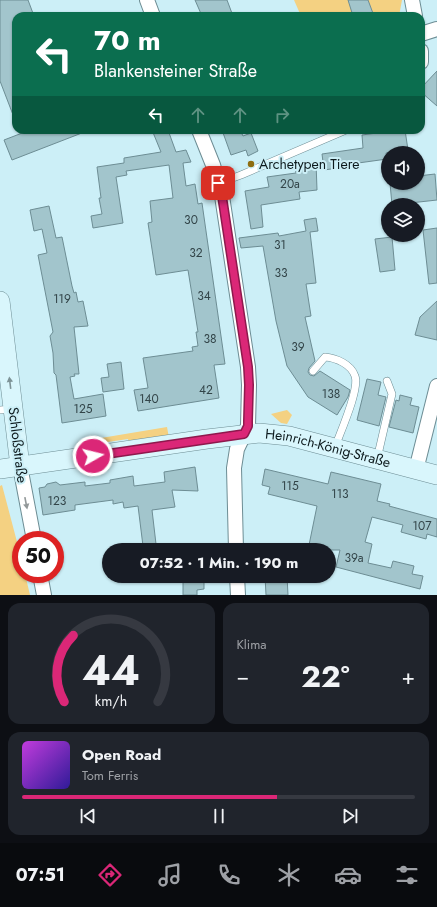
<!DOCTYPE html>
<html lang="de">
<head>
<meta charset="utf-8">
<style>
	:root { --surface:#171b24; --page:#20242c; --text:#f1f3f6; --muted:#9ea1a6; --line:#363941; --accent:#db2777 }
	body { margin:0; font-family:Jost,sans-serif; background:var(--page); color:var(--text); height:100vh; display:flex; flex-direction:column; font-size:15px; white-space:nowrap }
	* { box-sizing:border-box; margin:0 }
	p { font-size:13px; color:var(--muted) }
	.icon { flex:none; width:22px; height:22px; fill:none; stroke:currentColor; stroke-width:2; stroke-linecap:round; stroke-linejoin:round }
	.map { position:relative; height:595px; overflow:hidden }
	.sheet { display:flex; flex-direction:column; gap:8px; padding:8px; background:#0d0f14; flex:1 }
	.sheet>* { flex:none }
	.banner { position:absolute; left:12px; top:12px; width:413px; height:122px; border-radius:12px; box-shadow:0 1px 3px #0004; background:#0b6e4f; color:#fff; overflow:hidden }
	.tools { position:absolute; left:381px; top:146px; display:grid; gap:8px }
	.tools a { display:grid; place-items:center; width:44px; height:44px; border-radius:50%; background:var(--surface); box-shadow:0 1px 3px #0004; font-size:20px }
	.speed { position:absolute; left:12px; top:531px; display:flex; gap:8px; font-size:20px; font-weight:700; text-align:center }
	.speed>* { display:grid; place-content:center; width:52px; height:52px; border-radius:50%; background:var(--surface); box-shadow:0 1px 3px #0004; line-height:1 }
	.speed .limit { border:6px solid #d22; background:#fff; color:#111 }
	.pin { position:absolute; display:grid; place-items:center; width:34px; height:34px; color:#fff; margin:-17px; border-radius:8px; box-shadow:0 2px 6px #0006 }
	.me { position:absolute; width:44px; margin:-22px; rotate:82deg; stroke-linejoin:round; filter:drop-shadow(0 0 3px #0008) }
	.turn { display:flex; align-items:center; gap:14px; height:84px; padding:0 16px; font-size:18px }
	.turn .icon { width:52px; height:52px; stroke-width:2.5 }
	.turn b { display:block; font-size:28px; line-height:34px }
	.lanes { display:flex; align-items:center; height:38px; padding:0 16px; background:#0003; justify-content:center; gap:20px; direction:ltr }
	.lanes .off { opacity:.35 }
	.big { font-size:30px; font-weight:700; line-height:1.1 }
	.sheet .tile { flex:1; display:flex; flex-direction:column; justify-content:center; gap:6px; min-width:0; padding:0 14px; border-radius:12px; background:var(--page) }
	.sheet .dial { align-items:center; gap:0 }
	.dial svg { height:104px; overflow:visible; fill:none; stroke:var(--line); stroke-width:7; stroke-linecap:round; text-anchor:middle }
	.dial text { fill:var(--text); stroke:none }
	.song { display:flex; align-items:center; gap:12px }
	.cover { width:48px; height:48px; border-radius:6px; background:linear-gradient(135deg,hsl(290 70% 55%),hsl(250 70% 35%)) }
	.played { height:4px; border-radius:2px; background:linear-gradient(90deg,var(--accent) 65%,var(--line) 65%) }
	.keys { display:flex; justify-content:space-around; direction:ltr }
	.heat { display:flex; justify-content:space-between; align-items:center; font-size:22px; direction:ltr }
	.sheet .tiles { flex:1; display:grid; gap:8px; grid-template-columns:1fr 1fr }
	.tile:last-child { grid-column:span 2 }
	.trip { position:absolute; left:102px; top:543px; width:234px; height:40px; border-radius:20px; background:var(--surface); box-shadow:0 1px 3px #0004; font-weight:700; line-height:40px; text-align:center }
	.tab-bar { display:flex; height:64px; justify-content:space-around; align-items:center; background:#090b0e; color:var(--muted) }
	.tab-bar .icon { width:28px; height:28px }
	.tab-bar .on { color:var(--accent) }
	.tab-bar b { font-size:18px; color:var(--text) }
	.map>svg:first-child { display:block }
	.green { fill:#f4d182 }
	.building { fill:#a2c5cc; stroke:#6d8d94 }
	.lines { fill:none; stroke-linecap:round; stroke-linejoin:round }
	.lane-casing { stroke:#6d8d94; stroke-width:8 }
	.street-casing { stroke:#6d8d94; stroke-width:16 }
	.secondary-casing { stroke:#6d8d94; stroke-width:20 }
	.lane { stroke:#fff; stroke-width:7 }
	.street { stroke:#fff; stroke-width:14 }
	.secondary { stroke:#d9f6fc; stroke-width:19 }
	.oneway { fill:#7d9397 }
	.oneway2 { fill:#929899 }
	.route-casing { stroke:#8e194d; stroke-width:10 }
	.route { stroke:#db2777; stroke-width:7 }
	.poi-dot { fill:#8e6d10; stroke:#cceff7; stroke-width:1.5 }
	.labels { text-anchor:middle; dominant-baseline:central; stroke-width:4; stroke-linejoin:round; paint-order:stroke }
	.number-label { font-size:12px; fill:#324448 }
	.poi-label { font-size:14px; fill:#0c191c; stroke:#cceff7; text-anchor:start }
	.street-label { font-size:14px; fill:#0c191c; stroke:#cceff7 }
</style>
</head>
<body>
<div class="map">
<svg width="437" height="595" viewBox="0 0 437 595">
	<rect width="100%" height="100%" fill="#cceff7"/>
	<!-- green -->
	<g class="green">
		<polygon points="294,0 402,0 399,16 301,16"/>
		<polygon points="287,410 292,415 287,424 281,423 271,414"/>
		<polygon points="167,427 169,438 129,444 128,439 101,443 101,438"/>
		<polygon points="2,485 21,557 21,574 25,574 30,595 0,595 0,486"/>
	</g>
	<!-- building -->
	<g class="building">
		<polygon points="0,0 28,0 34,16 16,16 15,120 0,81"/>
		<polygon points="195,0 227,0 233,16 202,16"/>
		<polygon points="348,0 368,0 374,16 353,16"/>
		<polygon points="437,71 437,106 421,92 421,88"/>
		<polygon points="30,130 87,130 87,131 12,160 4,140"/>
		<polygon points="152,130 168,130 176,152 186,150 191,162 183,163 186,186 195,184 198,204 202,203 225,364 214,365 219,398 138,411 134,390 148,388 143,358 193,351 192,347 198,346 196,332 198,332 188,270 156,275 148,223 152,222 150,201 173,198 169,165 126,171 127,175 116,177 123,223 93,228 91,216 102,214 99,198 101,198 97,167 124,163 124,158 161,152"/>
		<polygon points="222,130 240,130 243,136 251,133 258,151 248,156 246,150 231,155"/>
		<polygon points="383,130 405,130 408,150 386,153 387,159 351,164 352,166 324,170 322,154 363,148 362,135 384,132"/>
		<polygon points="316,162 317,190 299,192 300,199 261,205 263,227 251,229 245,191 269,187 267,177 296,173 295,165"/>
		<polygon points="435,174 437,200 392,205 390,183 418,183 418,176"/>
		<polygon points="49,206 56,238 62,237 72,286 74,293 76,292 78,302 83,301 88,326 74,327 79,374 74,374 75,376 70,377 74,399 103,394 106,416 62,423 56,375 54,373 53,353 50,336 53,332 38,255 47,253 42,229 34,231 30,210"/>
		<polygon points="316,218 318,231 310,232 316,283 306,284 311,316 305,317 315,361 309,368 308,372 310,375 314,376 320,371 350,390 348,397 337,415 308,397 287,366 276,321 263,246 241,248 239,238 278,233 279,236 306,231 304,220"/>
		<polygon points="437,228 437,283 429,284 423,230"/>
		<polygon points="392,237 395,270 380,272 375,239"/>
		<polygon points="437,301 437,340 415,335 420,317"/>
		<polygon points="121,362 124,389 103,392 101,378 109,377 107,364"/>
		<polygon points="367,379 381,382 378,395 386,397 379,426 357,420"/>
		<polygon points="400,395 412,398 410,405 419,407 413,433 389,427 396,400 399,401"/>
		<polygon points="195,467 198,491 172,490 175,507 152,510 156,544 143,546 138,506 124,508 123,502 113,504 113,500 75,505 75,510 43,515 39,488 45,487 47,484 56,482 60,485 85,482 85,486 110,483 110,480 133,476 134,486 165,482 164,472"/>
		<polygon points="265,469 328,484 331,472 381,484 377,501 390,504 389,506 437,519 437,537 427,534 426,539 401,532 403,525 372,517 365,542 372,544 368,563 391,568 393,561 414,566 412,574 423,576 420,589 336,567 340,550 308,550 317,506 268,494 270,487 262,485"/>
		<polygon points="186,576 204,576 204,589 197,590 197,595 183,595 183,582 187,582"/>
		<polygon points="265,576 287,576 288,595 266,595"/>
	</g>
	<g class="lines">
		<!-- lane casing -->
		<g class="lane-casing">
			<g id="lane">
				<polyline points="219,183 241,175 346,130"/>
				<path d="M313 371 325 357C336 358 351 364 355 376 360 389 340 433 335 447"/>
				<polyline points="0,410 13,409"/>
				<polyline points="377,459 392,394 387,381"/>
			</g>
		</g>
		<!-- street casing -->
		<g class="street-casing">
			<g id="street">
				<polyline points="147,0 153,16"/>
				<polyline points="412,0 415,16"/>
				<polyline points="421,34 437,29"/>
				<polyline points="421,51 421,62"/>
				<polyline points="199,130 213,165 222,196 248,367 249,385 248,426 237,449 234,468 236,550"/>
				<polyline points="20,466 34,540"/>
				<polyline points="416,470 437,386"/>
				<polyline points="40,574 44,595"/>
				<polyline points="237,576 238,595"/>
			</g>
		</g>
		<!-- secondary casing -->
		<g class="secondary-casing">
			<g id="secondary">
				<polyline points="0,301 20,466"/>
				<path id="s1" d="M0 469 207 439 259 433 289 436 437 475"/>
			</g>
		</g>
		<!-- lane -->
		<use href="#lane" class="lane"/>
		<!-- street -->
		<use href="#street" class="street"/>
		<!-- secondary -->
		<use href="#secondary" class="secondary"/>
	</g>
	<!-- one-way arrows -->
	<defs><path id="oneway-solid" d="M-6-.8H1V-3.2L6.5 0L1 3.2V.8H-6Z"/></defs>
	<use class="oneway" href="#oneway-solid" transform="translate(10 383) rotate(-97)"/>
	<use class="oneway2" href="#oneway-solid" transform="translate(26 503) rotate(79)"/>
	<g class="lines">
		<!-- route casing -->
		<g class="route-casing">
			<polyline id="route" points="93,456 244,434 248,426 248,421 249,385 248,367 222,196 218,183"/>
		</g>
		<!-- route -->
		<use href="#route" class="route"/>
	</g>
	<!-- markers -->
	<circle class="poi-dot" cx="251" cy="164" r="4"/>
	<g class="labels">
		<!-- number labels -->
		<g class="number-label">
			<text x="290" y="184">20a</text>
			<text x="191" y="220">30</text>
			<text x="280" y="245">31</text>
			<text x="196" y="253">32</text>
			<text x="281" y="273">33</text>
			<text x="204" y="296">34</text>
			<text x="62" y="299">119</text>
			<text x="210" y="339">38</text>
			<text x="298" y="347">39</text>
			<text x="206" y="390">42</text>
			<text x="331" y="394">138</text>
			<text x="149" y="399">140</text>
			<text x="83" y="409">125</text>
			<text x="290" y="486">115</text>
			<text x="340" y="494">113</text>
			<text x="57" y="501">123</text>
			<text x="422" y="526">107</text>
			<text x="354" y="558">39a</text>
		</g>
		<!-- poi labels -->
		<g class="poi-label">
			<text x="259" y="164">Archetypen Tiere</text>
		</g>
		<!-- street labels -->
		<g class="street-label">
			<text transform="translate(18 445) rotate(83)">Schloßstraße</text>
			<text stroke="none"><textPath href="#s1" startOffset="332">Heinrich-König-Straße</textPath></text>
		</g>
	</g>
</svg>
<div class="tools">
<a><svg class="icon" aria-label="sound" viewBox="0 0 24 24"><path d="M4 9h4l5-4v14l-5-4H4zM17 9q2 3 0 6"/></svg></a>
<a><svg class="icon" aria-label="layers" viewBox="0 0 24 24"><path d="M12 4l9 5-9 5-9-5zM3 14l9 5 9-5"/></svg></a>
</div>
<div class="speed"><div class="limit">50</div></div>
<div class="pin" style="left:218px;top:183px;background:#d93025"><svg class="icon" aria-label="arrive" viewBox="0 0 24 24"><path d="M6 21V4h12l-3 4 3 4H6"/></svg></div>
<svg class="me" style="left:93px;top:456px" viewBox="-20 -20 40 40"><circle r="17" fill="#db2777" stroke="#fff" stroke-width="3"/><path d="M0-11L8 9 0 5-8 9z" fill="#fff"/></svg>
<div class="trip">07:52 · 1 Min. · 190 m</div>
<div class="banner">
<div class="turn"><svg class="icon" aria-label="left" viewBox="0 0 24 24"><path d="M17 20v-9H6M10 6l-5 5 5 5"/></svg><div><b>70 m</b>Blankensteiner Straße</div></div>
<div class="lanes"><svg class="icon" aria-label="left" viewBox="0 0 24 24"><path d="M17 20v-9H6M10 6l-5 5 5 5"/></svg><svg class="icon off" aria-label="ahead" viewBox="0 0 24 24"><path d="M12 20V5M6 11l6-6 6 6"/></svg><svg class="icon off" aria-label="ahead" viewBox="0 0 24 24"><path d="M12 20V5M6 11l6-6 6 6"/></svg><svg class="icon off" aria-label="right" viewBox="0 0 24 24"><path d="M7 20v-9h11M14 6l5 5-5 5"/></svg></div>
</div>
</div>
<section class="sheet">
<div class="tiles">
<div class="tile dial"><svg viewBox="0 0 100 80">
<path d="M14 69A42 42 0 1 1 86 69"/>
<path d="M14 69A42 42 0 0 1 21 18" stroke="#db2777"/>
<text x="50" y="56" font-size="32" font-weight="700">44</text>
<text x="50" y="72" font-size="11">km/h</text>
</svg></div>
<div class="tile"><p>Klima</p>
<div class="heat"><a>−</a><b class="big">22°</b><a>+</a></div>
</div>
<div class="tile">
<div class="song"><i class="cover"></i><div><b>Open Road</b><p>Tom Ferris</p></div></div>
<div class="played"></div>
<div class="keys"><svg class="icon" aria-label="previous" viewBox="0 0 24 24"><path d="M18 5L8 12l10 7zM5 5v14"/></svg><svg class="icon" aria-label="pause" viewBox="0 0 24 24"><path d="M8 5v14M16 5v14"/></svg><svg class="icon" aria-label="next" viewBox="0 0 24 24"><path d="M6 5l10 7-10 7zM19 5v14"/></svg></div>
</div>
</div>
</section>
<nav class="tab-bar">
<b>07:51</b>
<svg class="icon on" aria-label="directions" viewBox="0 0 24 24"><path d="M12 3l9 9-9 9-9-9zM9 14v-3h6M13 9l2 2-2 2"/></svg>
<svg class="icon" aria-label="music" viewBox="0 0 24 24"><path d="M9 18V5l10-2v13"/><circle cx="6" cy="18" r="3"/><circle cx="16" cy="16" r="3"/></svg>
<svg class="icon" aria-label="phone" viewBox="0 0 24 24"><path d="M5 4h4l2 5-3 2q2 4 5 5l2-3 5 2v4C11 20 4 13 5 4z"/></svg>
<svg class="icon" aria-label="climate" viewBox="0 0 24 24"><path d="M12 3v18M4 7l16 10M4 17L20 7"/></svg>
<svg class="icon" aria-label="car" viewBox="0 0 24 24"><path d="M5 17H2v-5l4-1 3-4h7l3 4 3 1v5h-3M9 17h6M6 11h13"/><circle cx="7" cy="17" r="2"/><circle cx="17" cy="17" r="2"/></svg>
<svg class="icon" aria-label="filters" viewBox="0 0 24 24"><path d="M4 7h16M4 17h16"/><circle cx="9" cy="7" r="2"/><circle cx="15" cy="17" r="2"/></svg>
</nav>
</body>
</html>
